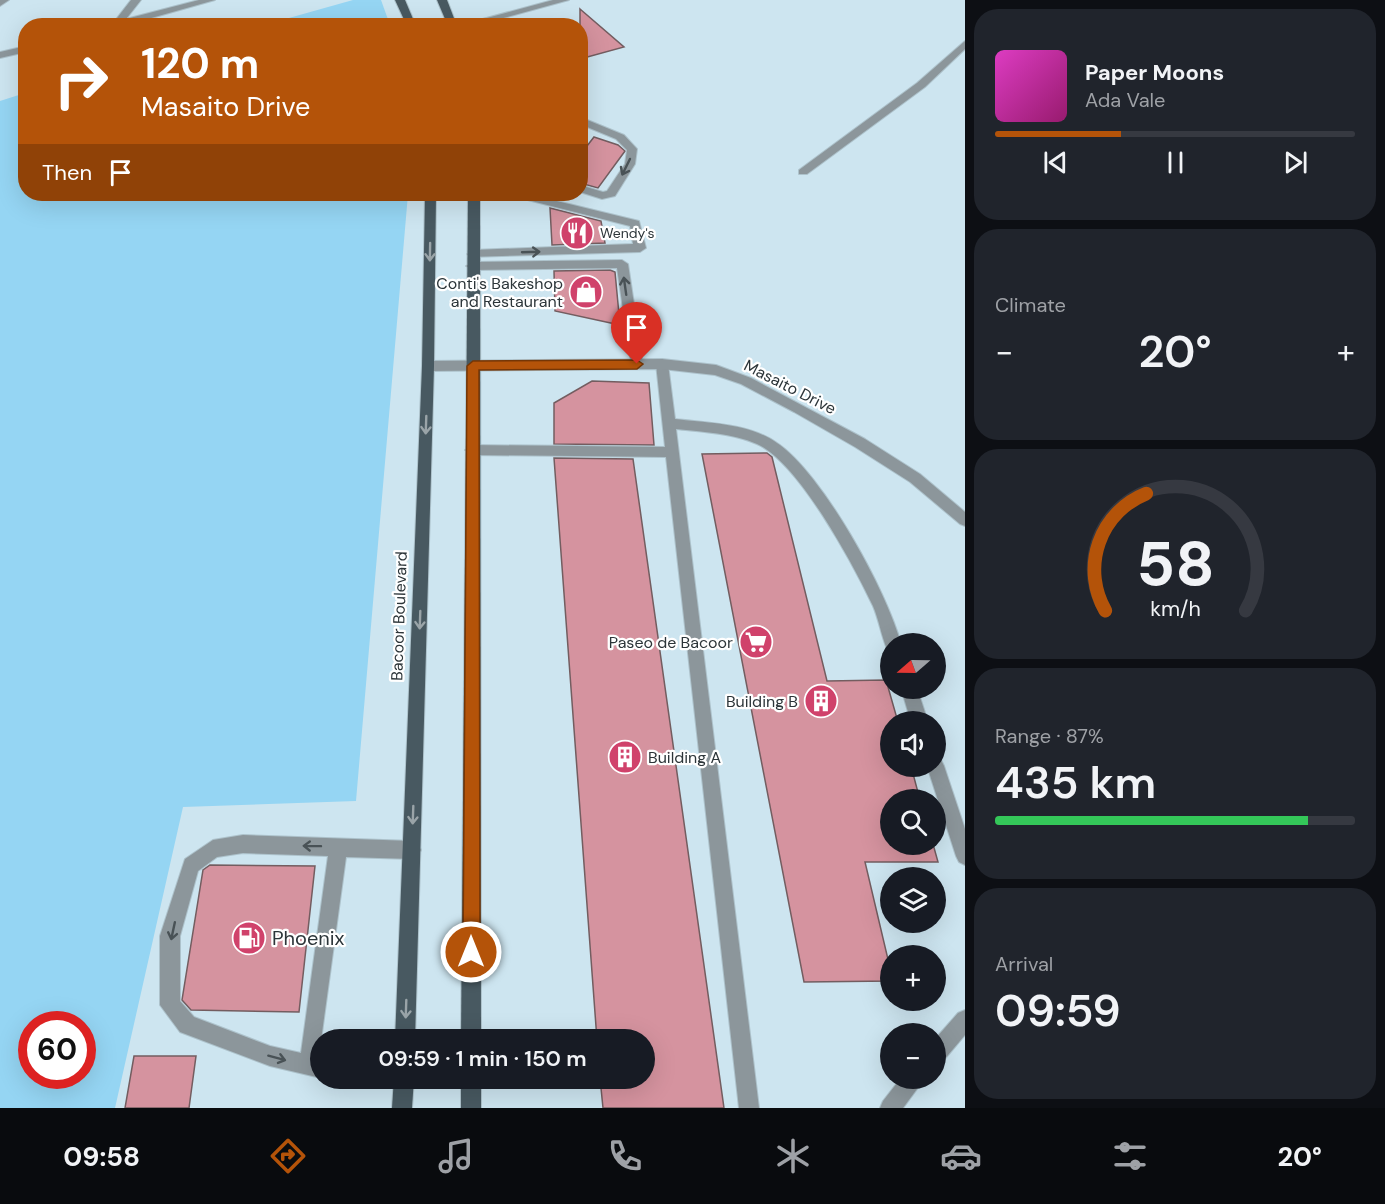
<!DOCTYPE html>
<html lang="en">
<head>
<meta charset="utf-8">
<style>
	:root { --surface:#171b24; --page:#20242c; --text:#f1f3f6; --muted:#9ea1a6; --line:#363941; --accent:#b45309 }
	body { margin:0; font-family:"DM Sans",sans-serif; background:var(--page); color:var(--text); height:100vh; display:flex; flex-direction:column; font-size:22px; white-space:nowrap }
	* { box-sizing:border-box; margin:0 }
	p { font-size:20px; color:var(--muted) }
	.icon { flex:none; width:33px; height:33px; fill:none; stroke:currentColor; stroke-width:2; stroke-linecap:round; stroke-linejoin:round }
	.map { position:relative; flex:1; overflow:hidden }
	.details { display:flex; flex-direction:column; gap:9px; padding:9px; background:#0d0f14; width:420px }
	.details>* { flex:none }
	.banner { position:absolute; left:18px; top:18px; width:570px; height:183px; border-radius:24px; box-shadow:0 6px 24px #0002; background:#b45309; color:#fff; overflow:hidden }
	.needle { width:39px; rotate:250deg }
	.fabs { position:absolute; left:880px; top:633px; display:grid; gap:12px }
	.fabs a { display:grid; place-items:center; width:66px; height:66px; border-radius:50%; background:var(--surface); box-shadow:0 6px 24px #0002; font-size:30px }
	.speed { position:absolute; left:18px; top:1011px; display:flex; gap:12px; font-size:30px; font-weight:700; text-align:center }
	.speed>* { display:grid; place-content:center; width:78px; height:78px; border-radius:50%; background:var(--surface); box-shadow:0 6px 24px #0002; line-height:1 }
	.speed .limit { border:9px solid #d22; background:#fff; color:#111 }
	.pin { position:absolute; display:grid; place-items:center; width:51px; height:51px; color:#fff; margin:-62px -26px; border-radius:50% 50% 50% 0; rotate:-45deg; box-shadow:0 0 6px #0007 }
	.pin .icon { rotate:45deg }
	.me { position:absolute; width:66px; margin:-33px; rotate:0deg; stroke-linejoin:round; filter:drop-shadow(0 0 4px #0008) }
	.turn { display:flex; align-items:center; gap:21px; height:126px; padding:0 24px; font-size:27px }
	.turn .icon { width:78px; height:78px; stroke-width:2.5 }
	.turn b { display:block; font-size:42px; line-height:51px }
	.then { display:flex; align-items:center; height:57px; padding:0 24px; background:#0003; gap:12px; font-size:22px }
	.big { font-size:45px; font-weight:600; line-height:1.1 }
	.details .widget { flex:1; display:flex; flex-direction:column; justify-content:center; gap:9px; min-width:0; padding:0 21px; border-radius:24px; background:var(--page) }
	.details .dial { align-items:center; gap:0 }
	.dial svg { height:156px; overflow:visible; fill:none; stroke:var(--line); stroke-width:7; stroke-linecap:round; text-anchor:middle }
	.dial text { fill:var(--text); stroke:none }
	.song { display:flex; align-items:center; gap:18px }
	.cover { width:72px; height:72px; border-radius:9px; background:linear-gradient(135deg,hsl(310 70% 55%),hsl(320 70% 35%)) }
	.played { height:6px; border-radius:3px; background:linear-gradient(90deg,var(--accent) 35%,var(--line) 35%) }
	.keys { display:flex; justify-content:space-around; direction:ltr }
	.heat { display:flex; justify-content:space-between; align-items:center; font-size:33px; direction:ltr }
	.charge { height:9px; border-radius:4px; background:linear-gradient(90deg,#34c759 87%,var(--line) 0) }
	.trip { position:absolute; left:310px; top:1029px; width:345px; height:60px; border-radius:30px; background:var(--surface); box-shadow:0 6px 24px #0002; font-weight:600; line-height:60px; text-align:center }
	.tabs { display:flex; height:96px; justify-content:space-around; align-items:center; background:#090b0e; color:var(--muted) }
	.tabs .icon { width:42px; height:42px }
	.tabs .selected { color:var(--accent) }
	.tabs b { font-size:27px; color:var(--text) }
	main { display:flex; flex:1; min-height:0 }
	.map>svg:first-child { display:block }
	.green { fill:#95d5f3; fill-rule:evenodd }
	.building { fill:#d5939f; stroke:#735d60; stroke-width:1.5 }
	.lines { fill:none; stroke-linecap:round; stroke-linejoin:round }
	.service-casing { stroke:#adc2cb; stroke-width:2 }
	.minor-casing { stroke:#adc2cb; stroke-width:2 }
	.tertiary-casing { stroke:#adc2cb; stroke-width:2 }
	.primary-casing { stroke:#adc2cb; stroke-width:2 }
	.service { fill:#8c969b; fill-rule:evenodd }
	.minor { fill:#8c969b; fill-rule:evenodd }
	.tertiary { fill:#8c969b; fill-rule:evenodd }
	.primary { fill:#485961; fill-rule:evenodd }
	.oneway { stroke:#495256 }
	.oneway2 { stroke:#9aa4a8 }
	.route { fill:#b45309; stroke:#753606; stroke-width:1.5 }
	.labels { text-anchor:middle; dominant-baseline:central; stroke-width:4.5; stroke-linejoin:round; paint-order:stroke }
	.far-poi-label { font-size:14px; fill:#2c3539; stroke:#fff; text-anchor:start }
	.poi-label { font-size:16px; fill:#2c3539; stroke:#fff; text-anchor:end }
	.street-label { font-size:16px; fill:#2c3539; stroke:#fff }
	.near-poi-label { font-size:20px; fill:#2c3539; stroke:#fff; text-anchor:start }
</style>
</head>
<body>
<main>
<div class="map">
<svg width="965" height="1108" viewBox="0 0 965 1108">
	<rect width="100%" height="100%" fill="#cde5f0"/>
	<!-- green -->
	<g class="green">
		<polygon points="353,0 381,0 390,25 264,25"/>
		<path d="M25 93 26 194H408L356 801 183 807 115 1108H0V101ZM32 1024H82V1076H32Z"/>
	</g>
	<!-- building -->
	<g class="building">
		<polygon points="580,9 624,47 580,59"/>
		<polygon points="594,137 618,145 625,151 598,188 580,183 580,155"/>
		<polygon points="550,208 601,221 605,243 552,245"/>
		<polygon points="610,270 615,272 620,325 555,311 554,271"/>
		<polygon points="592,381 649,383 654,445 554,444 554,403"/>
		<polygon points="767,453 772,457 827,681 886,680 898,722 891,722 891,766 911,766 920,800 891,800 891,844 933,844 938,862 865,862 891,972 891,981 804,982 702,454"/>
		<polygon points="554,458 633,459 724,1108 603,1108 600,1078 645,1078 645,1040 597,1040"/>
		<polygon points="210,865 315,866 299,1012 191,1010 182,1000 203,870"/>
		<polygon points="134,1056 196,1056 189,1108 125,1108"/>
	</g>
	<g class="lines">
		<!-- service casing -->
		<g class="service-casing">
			<g id="service">
				<polygon points="553,0 569,0 474,26 457,26"/>
				<polygon points="580,117 624,135 637,149 635,164 615,196 602,199 580,192 580,185 603,192 607,191 625,164 627,150 616,139 580,124"/>
				<polygon points="511,194 528,194 639,221 646,248 640,252 469,257 467,254 473,250 633,244 630,226 512,196"/>
				<polygon points="622,260 628,264 643,364 637,369 631,364 617,268 472,270 466,266 472,262"/>
				<path d="M662 359 668 364 675 419C708 423 749 423 777 443 822 473 887 591 901 644H891V650L887 649C881 635 879 620 873 606 853 564 799 463 757 444 732 433 703 432 676 429L759 1108H739L666 457 472 455 465 450 472 445 665 447 656 364Z"/>
				<polygon points="901,688 917,688 928,722 911,722"/>
				<polygon points="936,758 941,760 944,766 965,829 965,865 959,862 956,856 927,766 936,766"/>
				<path d="M243 835 412 841 418 844 421 850 418 856 412 859 346 857 321 1040V1078L270 1066 180 1032 160 1005V936L185 859 213 840ZM243 853 328 856 301 1053 270 1046 194 1017 180 1001V936L198 871 217 857Z"/>
				<polygon points="965,1010 965,1035 943,1061 936,1064 936,1038 958,1013"/>
				<polygon points="901,1078 925,1078 903,1108 880,1108 883,1101"/>
			</g>
		</g>
		<!-- minor casing -->
		<g class="minor-casing">
			<g id="minor">
				<polygon points="0,0 9,0 0,6"/>
				<polygon points="131,0 141,0 126,19 199,0 215,0 123,26 106,26 114,22"/>
				<polygon points="965,41 965,49 925,87 807,174 799,174 799,170 917,83"/>
				<polygon points="26,46 26,52 0,58 0,52"/>
			</g>
		</g>
		<!-- tertiary casing -->
		<g class="tertiary-casing">
			<polygon id="tertiary" points="662,359 716,365 751,378 865,439 920,474 965,512 965,526 960,524 910,482 855,447 794,412 741,384 715,375 662,369 428,371 422,366 428,361"/>
		</g>
		<!-- primary casing -->
		<g class="primary-casing">
			<g id="primary">
				<polygon points="395,0 405,0 416,26 407,26"/>
				<polygon points="437,0 447,0 457,26 448,26"/>
				<polygon points="425,194 436,194 434,366 415,1040 395,1040 422,366"/>
				<polygon points="468,194 480,194 481,1040 461,1040"/>
				<polygon points="394,1078 414,1078 412,1108 392,1108"/>
				<rect x="461" y="1078" width="20" height="30"/>
			</g>
		</g>
		<!-- service -->
		<use href="#service" class="service"/>
		<!-- minor -->
		<use href="#minor" class="minor"/>
		<!-- tertiary -->
		<use href="#tertiary" class="tertiary"/>
		<!-- primary -->
		<use href="#primary" class="primary"/>
	</g>
	<!-- one-way arrows -->
	<defs><path id="oneway-shaft" d="M-6 0H5M1.5-3L5.5 0L1.5 3" fill="none" stroke-width="1.6" stroke-linecap="round" stroke-linejoin="round" transform="scale(1.5)"/></defs>
	<g class="oneway">
		<use href="#oneway-shaft" transform="translate(626 167) rotate(116)"/>
		<use href="#oneway-shaft" transform="translate(531 252) rotate(-2)"/>
		<use href="#oneway-shaft" transform="translate(625 286) rotate(-98)"/>
		<use href="#oneway-shaft" transform="translate(312 846) rotate(-179)"/>
		<use href="#oneway-shaft" transform="translate(173 931) rotate(102)"/>
		<use href="#oneway-shaft" transform="translate(277 1058) rotate(15)"/>
	</g>
	<g class="oneway2">
		<use href="#oneway-shaft" transform="translate(430 252) rotate(91)"/>
		<use href="#oneway-shaft" transform="translate(426 425) rotate(92)"/>
		<use href="#oneway-shaft" transform="translate(420 620) rotate(92)"/>
		<use href="#oneway-shaft" transform="translate(413 815) rotate(92)"/>
		<use href="#oneway-shaft" transform="translate(406 1009) rotate(92)"/>
	</g>
	<!-- route -->
	<polygon class="route" points="637,360 643,364 637,369 479,370 480,952 478,958 471,960 465,958 463,952 467,366 473,361"/>
	<!-- icons -->
	<defs>
		<g id="restaurant-disc" transform="scale(1.725)"><circle r="9.5" fill="#d0426b" stroke="#fff"/><path d="M-5-6h1v4h1v-4h1v4h1v-4h1v5L-1.5 .5V6h-2V.5L-5-1ZM5-6V6H3V1.5H1.5Q1.5-4 5-6Z" fill="#fff"/></g>
		<g id="shop-disc" transform="scale(1.725)"><circle r="9.5" fill="#d0426b" stroke="#fff"/><path d="M-5-2.5h2.3a2.7 3.5 0 0 1 5.4 0H5L5.5 6h-11ZM-1.5-2.5h3a1.5 2.3 0 0 0-3 0Z" fill="#fff"/></g>
		<g id="supermarket-disc" transform="scale(1.725)"><circle r="9.5" fill="#d0426b" stroke="#fff"/><path d="M-6-5.5h2.5l.6 2H6L4.5 2H-2.5L-4.4-4H-6ZM-1.5 3.2a1.3 1.3 0 1 0 .1 0ZM3 3.2a1.3 1.3 0 1 0 .1 0Z" fill="#fff"/></g>
		<g id="building-disc" transform="scale(1.725)"><circle r="9.5" fill="#d0426b" stroke="#fff"/><path d="M-4-6H4V6H1V3H-1V6H-4ZM-2.5-4.3h1.7v1.8h-1.7ZM.8-4.3h1.7v1.8H.8ZM-2.5-1h1.7V.8h-1.7ZM.8-1h1.7V.8H.8Z" fill="#fff"/></g>
		<g id="fuel-disc" transform="scale(1.725)"><circle r="9.5" fill="#d0426b" stroke="#fff"/><path d="M-5.5-6h7V0h2V4h1.3V-2.5L3-4.5l.8-.8L6-3V5H2.5V1h-1V6h-7ZM-4.2-4.7v3.2H.2V-4.7Z" fill="#fff"/></g>
	</defs>
	<g fill-rule="evenodd">
		<use href="#restaurant-disc" x="577" y="233"/>
		<use href="#shop-disc" x="586" y="292"/>
		<use href="#supermarket-disc" x="756" y="642"/>
		<use href="#building-disc" x="821" y="701"/>
		<use href="#building-disc" x="625" y="757"/>
		<use href="#fuel-disc" x="249" y="938"/>
	</g>
	<g class="labels">
		<!-- far-poi labels -->
		<g class="far-poi-label">
			<text x="600" y="233">Wendy's</text>
		</g>
		<!-- poi labels -->
		<g class="poi-label">
			<text x="563" y="283">Conti's Bakeshop<tspan x="563" dy="18">and Restaurant</tspan></text>
			<text x="733" y="642">Paseo de Bacoor</text>
			<text x="798" y="701">Building B</text>
			<text x="648" y="757" text-anchor="start">Building A</text>
		</g>
		<!-- street labels -->
		<g class="street-label">
			<text transform="translate(790 387) rotate(27)">Masaito Drive</text>
			<text transform="translate(399 616) rotate(-88)">Bacoor Boulevard</text>
		</g>
		<!-- near-poi labels -->
		<g class="near-poi-label">
			<text x="272" y="938">Phoenix</text>
		</g>
	</g>
</svg>
<div class="fabs">
<a><svg class="needle" viewBox="-14 -14 28 28"><path d="M0-13l5 13h-10z" fill="#e53935"/><path d="M0 13l5-13h-10z" fill="#9ea1a6"/></svg></a>
<a><svg class="icon" aria-label="sound" viewBox="0 0 24 24"><path d="M4 9h4l5-4v14l-5-4H4zM17 9q2 3 0 6"/></svg></a>
<a><svg class="icon" aria-label="search" viewBox="0 0 24 24"><circle cx="10" cy="10" r="6"/><path d="M15 15l6 6"/></svg></a>
<a><svg class="icon" aria-label="layers" viewBox="0 0 24 24"><path d="M12 4l9 5-9 5-9-5zM3 14l9 5 9-5"/></svg></a>
<a>+</a>
<a>−</a>
</div>
<div class="speed"><div class="limit">60</div></div>
<div class="pin" style="left:637px;top:364px;background:#d93025"><svg class="icon" aria-label="arrive" viewBox="0 0 24 24"><path d="M6 21V4h12l-3 4 3 4H6"/></svg></div>
<svg class="me" style="left:471px;top:952px" viewBox="-20 -20 40 40"><circle r="17" fill="#b45309" stroke="#fff" stroke-width="3"/><path d="M0-11L8 9 0 5-8 9z" fill="#fff"/></svg>
<div class="trip">09:59 · 1 min · 150 m</div>
<div class="banner">
<div class="turn"><svg class="icon" aria-label="right" viewBox="0 0 24 24"><path d="M7 20v-9h11M14 6l5 5-5 5"/></svg><div><b>120 m</b>Masaito Drive</div></div>
<div class="then">Then<svg class="icon" aria-label="arrive" viewBox="0 0 24 24"><path d="M6 21V4h12l-3 4 3 4H6"/></svg></div>
</div>
</div>
<section class="details">
<div class="widget">
<div class="song"><i class="cover"></i><div><b>Paper Moons</b><p>Ada Vale</p></div></div>
<div class="played"></div>
<div class="keys"><svg class="icon" aria-label="previous" viewBox="0 0 24 24"><path d="M18 5L8 12l10 7zM5 5v14"/></svg><svg class="icon" aria-label="pause" viewBox="0 0 24 24"><path d="M8 5v14M16 5v14"/></svg><svg class="icon" aria-label="next" viewBox="0 0 24 24"><path d="M6 5l10 7-10 7zM19 5v14"/></svg></div>
</div>
<div class="widget"><p>Climate</p>
<div class="heat"><a>−</a><b class="big">20°</b><a>+</a></div>
</div>
<div class="widget dial"><svg viewBox="0 0 100 80">
<path d="M14 69A42 42 0 1 1 86 69"/>
<path d="M14 69A42 42 0 0 1 35 9" stroke="#b45309"/>
<text x="50" y="56" font-size="32" font-weight="700">58</text>
<text x="50" y="72" font-size="11">km/h</text>
</svg></div>
<div class="widget"><p>Range · 87%</p><b class="big">435 km</b><div class="charge"></div></div>
<div class="widget"><p>Arrival</p><b class="big">09:59</b></div>
</section>
</main>
<nav class="tabs">
<b>09:58</b>
<svg class="icon selected" aria-label="directions" viewBox="0 0 24 24"><path d="M12 3l9 9-9 9-9-9zM9 14v-3h6M13 9l2 2-2 2"/></svg>
<svg class="icon" aria-label="music" viewBox="0 0 24 24"><path d="M9 18V5l10-2v13"/><circle cx="6" cy="18" r="3"/><circle cx="16" cy="16" r="3"/></svg>
<svg class="icon" aria-label="phone" viewBox="0 0 24 24"><path d="M5 4h4l2 5-3 2q2 4 5 5l2-3 5 2v4C11 20 4 13 5 4z"/></svg>
<svg class="icon" aria-label="climate" viewBox="0 0 24 24"><path d="M12 3v18M4 7l16 10M4 17L20 7"/></svg>
<svg class="icon" aria-label="car" viewBox="0 0 24 24"><path d="M5 17H2v-5l4-1 3-4h7l3 4 3 1v5h-3M9 17h6M6 11h13"/><circle cx="7" cy="17" r="2"/><circle cx="17" cy="17" r="2"/></svg>
<svg class="icon" aria-label="filters" viewBox="0 0 24 24"><path d="M4 7h16M4 17h16"/><circle cx="9" cy="7" r="2"/><circle cx="15" cy="17" r="2"/></svg>
<b>20°</b>
</nav>
</body>
</html>
